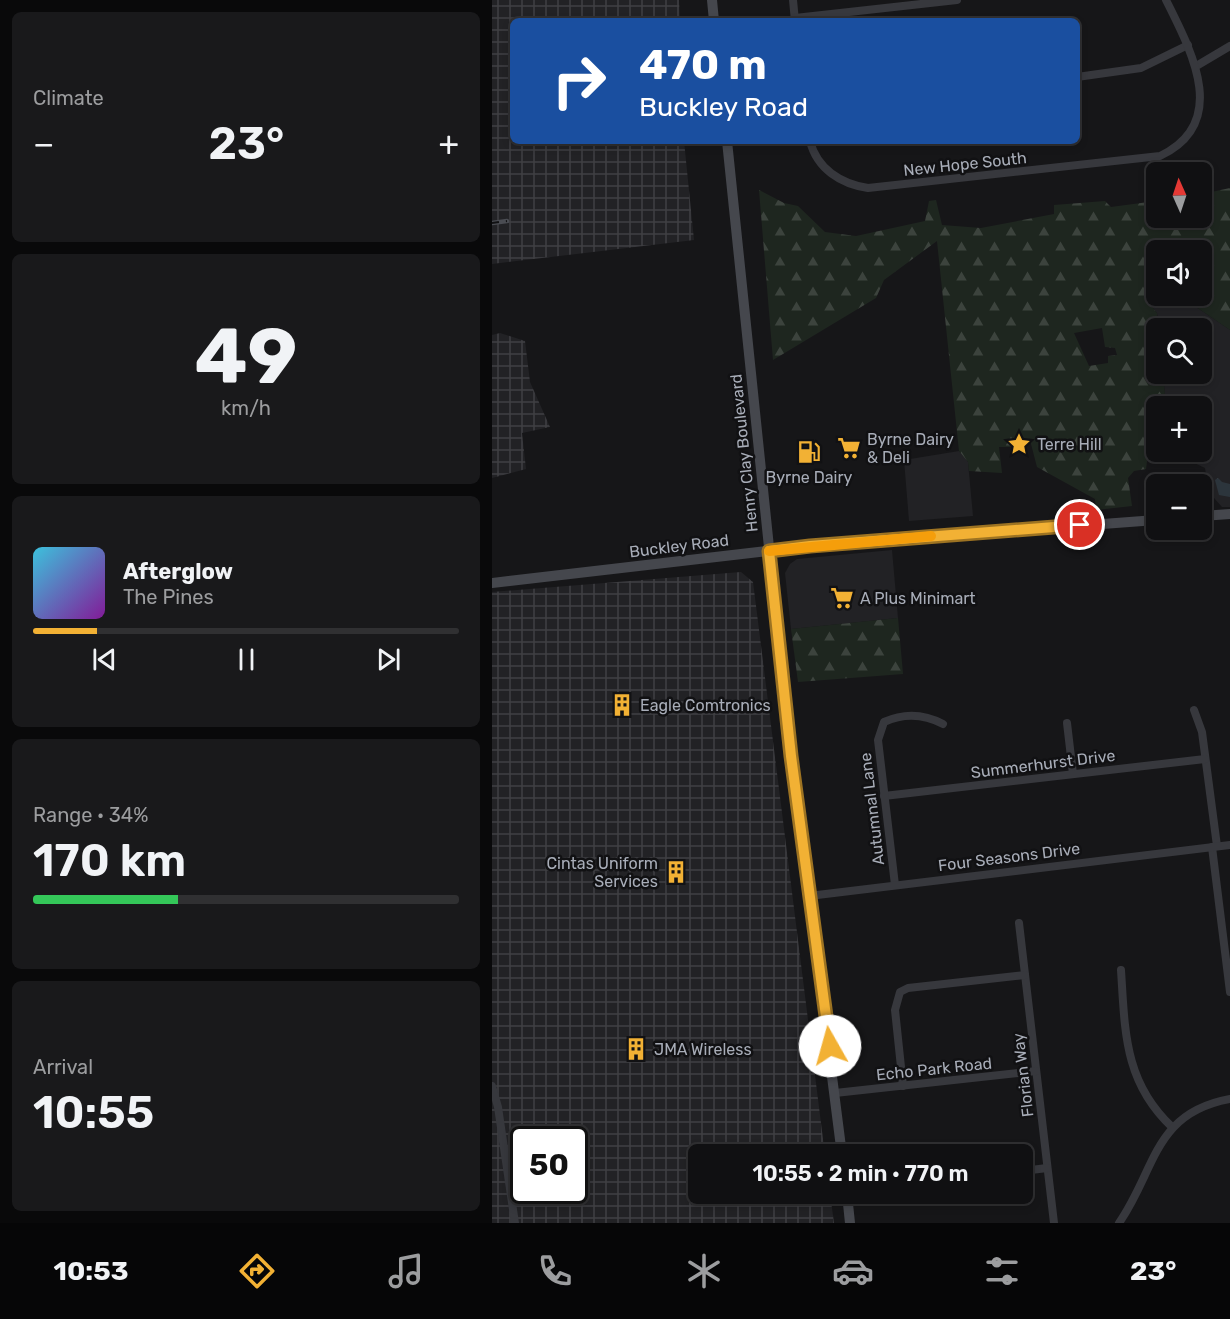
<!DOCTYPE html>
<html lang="en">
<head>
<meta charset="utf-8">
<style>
	:root { --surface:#101012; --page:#19191b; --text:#f1f3f6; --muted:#9c9d9f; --line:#303032; --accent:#f2b134 }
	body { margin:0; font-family:Rubik,sans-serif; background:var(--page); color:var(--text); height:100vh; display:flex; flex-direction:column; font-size:22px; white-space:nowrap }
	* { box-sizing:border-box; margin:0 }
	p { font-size:20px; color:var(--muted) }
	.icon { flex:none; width:33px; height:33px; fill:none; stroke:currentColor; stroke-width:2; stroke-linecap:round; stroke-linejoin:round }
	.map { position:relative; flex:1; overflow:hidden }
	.sheet { display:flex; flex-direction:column; gap:12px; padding:12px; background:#09090a; width:492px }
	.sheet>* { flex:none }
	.top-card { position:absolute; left:18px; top:18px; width:570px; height:126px; border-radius:9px; box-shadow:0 3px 9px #0003,0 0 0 2px var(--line); background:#1a4fa0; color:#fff; overflow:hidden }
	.needle { width:39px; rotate:357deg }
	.controls { position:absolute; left:654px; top:162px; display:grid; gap:12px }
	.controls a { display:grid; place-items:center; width:66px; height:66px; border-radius:9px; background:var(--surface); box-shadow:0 3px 9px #0003,0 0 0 2px var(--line); font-size:30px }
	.speed { position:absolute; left:18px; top:1126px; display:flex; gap:12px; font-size:30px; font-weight:700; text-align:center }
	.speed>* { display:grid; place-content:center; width:78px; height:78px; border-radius:50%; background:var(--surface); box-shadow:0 3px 9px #0003,0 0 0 2px var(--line); line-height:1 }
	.speed .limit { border:3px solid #111; border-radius:9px; background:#fff; color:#111 }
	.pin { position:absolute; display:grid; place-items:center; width:51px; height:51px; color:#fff; margin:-26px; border:3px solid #fff; border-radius:50%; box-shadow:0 2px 6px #0007 }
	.me { position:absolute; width:66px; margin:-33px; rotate:353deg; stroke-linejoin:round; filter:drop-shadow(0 0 4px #0008) }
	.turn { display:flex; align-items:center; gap:21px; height:126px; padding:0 30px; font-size:27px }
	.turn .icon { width:78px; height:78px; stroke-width:2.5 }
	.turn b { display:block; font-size:42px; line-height:51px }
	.big { font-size:45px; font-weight:600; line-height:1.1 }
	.sheet .widget { flex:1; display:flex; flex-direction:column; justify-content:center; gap:9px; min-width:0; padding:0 21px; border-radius:9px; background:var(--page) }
	.sheet .dial { align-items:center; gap:0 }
	.dial b { font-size:78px; line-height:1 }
	.song { display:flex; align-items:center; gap:18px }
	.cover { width:72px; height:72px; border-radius:9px; background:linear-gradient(135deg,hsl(190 70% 55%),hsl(290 70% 35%)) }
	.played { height:6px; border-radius:3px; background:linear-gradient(90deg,var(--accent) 15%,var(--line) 15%) }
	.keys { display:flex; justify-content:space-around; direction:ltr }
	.heat { display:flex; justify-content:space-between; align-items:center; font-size:33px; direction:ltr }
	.charge { height:9px; border-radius:4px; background:linear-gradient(90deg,#34c759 34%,var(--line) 0) }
	.trip { position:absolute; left:196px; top:1144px; width:345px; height:60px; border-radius:9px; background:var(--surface); box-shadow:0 3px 9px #0003,0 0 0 2px var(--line); font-weight:600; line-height:60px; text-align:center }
	.dock { display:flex; height:96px; justify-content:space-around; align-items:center; background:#060607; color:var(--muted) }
	.dock .icon { width:42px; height:42px }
	.dock .active { color:var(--accent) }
	.dock b { font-size:27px; color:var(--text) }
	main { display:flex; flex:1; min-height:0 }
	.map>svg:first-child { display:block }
	.built { fill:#222225 }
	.industrial { fill:url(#industrial-grid); fill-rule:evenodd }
	.forest { fill:url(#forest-firs); fill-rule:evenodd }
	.water { fill:url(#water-ripples) }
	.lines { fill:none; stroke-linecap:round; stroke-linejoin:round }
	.street { stroke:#37383d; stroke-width:8 }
	.secondary { stroke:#45474d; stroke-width:10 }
	.rail-casing { stroke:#4a4c52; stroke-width:4.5 }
	.rail { stroke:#111113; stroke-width:2; stroke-dasharray:7; stroke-linecap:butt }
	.route-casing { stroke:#9d7322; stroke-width:15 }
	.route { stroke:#f2b134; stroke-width:10 }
	.slow { stroke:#f59e0b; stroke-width:10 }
	.labels { text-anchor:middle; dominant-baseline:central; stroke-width:5; stroke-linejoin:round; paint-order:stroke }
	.street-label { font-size:16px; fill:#a8adb8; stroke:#111113 }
	.poi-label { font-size:16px; fill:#a8adb8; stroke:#111113; text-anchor:start }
</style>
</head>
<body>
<main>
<section class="sheet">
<div class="widget"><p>Climate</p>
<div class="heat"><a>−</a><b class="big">23°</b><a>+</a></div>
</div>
<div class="widget dial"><b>49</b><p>km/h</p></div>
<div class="widget">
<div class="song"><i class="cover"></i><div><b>Afterglow</b><p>The Pines</p></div></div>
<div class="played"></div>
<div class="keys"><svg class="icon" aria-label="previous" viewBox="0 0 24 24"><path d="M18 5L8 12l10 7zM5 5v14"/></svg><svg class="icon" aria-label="pause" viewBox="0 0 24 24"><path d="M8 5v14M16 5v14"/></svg><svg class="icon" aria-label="next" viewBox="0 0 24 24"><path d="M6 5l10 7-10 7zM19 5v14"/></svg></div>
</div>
<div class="widget"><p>Range · 34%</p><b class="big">170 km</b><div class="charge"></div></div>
<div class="widget"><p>Arrival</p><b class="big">10:55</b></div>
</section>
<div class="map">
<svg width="738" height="1223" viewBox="0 0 738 1223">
	<defs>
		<pattern id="industrial-grid" width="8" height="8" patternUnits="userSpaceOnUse" patternTransform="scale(1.5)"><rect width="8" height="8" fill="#222225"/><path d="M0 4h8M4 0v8" fill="none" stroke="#3f3f43"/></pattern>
		<pattern id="forest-firs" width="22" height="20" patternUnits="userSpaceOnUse" patternTransform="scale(1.5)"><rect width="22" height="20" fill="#1e261f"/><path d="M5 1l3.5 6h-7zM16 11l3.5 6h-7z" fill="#3c433d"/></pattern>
		<pattern id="water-ripples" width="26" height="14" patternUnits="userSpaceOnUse" patternTransform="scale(1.5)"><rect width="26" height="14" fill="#2c353c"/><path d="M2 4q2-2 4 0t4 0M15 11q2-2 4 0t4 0" fill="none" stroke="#485056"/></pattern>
	</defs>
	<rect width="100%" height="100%" fill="#161618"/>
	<!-- built -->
	<g class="built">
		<polygon points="665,296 688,296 738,330 738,507 730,507 722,498 716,487 713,468 679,452 710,452 710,406 674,406 671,374 710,374 710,328 667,328 665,313 658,304"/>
		<polygon points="467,451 476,462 481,516 417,521 412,460"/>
		<polygon points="400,550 406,618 299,629 293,573 298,564 305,559"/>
	</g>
	<!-- industrial -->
	<g class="industrial">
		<polygon points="0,0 187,0 188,21 21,21 21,141 192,141 202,240 0,264"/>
		<polygon points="8,333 33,341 38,382 58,427 30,433 34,469 0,478 0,335"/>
		<path d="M249 572 261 582 333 1155H207V1194H338L342 1223H0V592ZM32 1140H82V1191H32Z"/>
	</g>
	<!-- forest -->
	<g class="forest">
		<path d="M738 188V330L688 296H710V250H664L665 296 658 304 665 313 664 374H671L674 406H664V448L657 445 654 469 642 471 636 478 640 506 604 510 603 499 545 467 538 440 525 447H507L510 473 477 471 476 462 467 451 445 241 392 280 384 298 281 360 267 190 292 203 306 206 333 232 364 236 433 221 437 201 444 200 450 225 489 228 562 214V205L613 201 619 207 664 201V218H710V194ZM610 328 613 347 623 348 625 355 616 356V363L597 366 582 333Z"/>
		<polygon points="406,618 411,674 306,682 299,629"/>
	</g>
	<!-- water -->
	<polygon class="water" points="726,478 730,482 738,484 738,497 727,495 723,480"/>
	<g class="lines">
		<!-- street -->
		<g class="street">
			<polyline points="301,0 303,21"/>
			<polyline points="303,18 465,0"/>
			<polyline points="706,65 738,46"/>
			<polyline points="585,77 649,68 696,45"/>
			<path d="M318 141C325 169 349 184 376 188L668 156C738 123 700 52 674 0"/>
			<polyline points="702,710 710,732 725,846"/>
			<polyline points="575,723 581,774"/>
			<polyline points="392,796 713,759"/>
			<polyline points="720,847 738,992"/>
			<path d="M403 885 386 740 392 722C412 713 432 714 451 724"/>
			<polyline points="317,896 738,845"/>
			<polyline points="527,923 562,1223"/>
			<path d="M629 970C633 1031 632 1082 680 1127"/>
			<polyline points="0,1086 6,1107 23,1223"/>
			<polyline points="411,1086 403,1010 408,992 416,988 533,975"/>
			<polyline points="343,1093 544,1071"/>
			<polyline points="531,1171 555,1168"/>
			<path d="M627 1223C664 1170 661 1113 738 1099"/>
		</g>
		<!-- secondary -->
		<g class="secondary">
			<polyline points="220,0 222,21"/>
			<polyline points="235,141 296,731 350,1155"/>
			<polyline points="710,516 738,514"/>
			<polyline points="0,583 318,546 664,520"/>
			<polyline points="355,1194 358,1223"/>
		</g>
		<!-- rail casing -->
		<g class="rail-casing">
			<polyline id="rail" points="0,223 15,221"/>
		</g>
		<!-- rail -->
		<use href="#rail" class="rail"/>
	</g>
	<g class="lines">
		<!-- route casing -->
		<g class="route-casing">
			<polyline id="route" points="338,1046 299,756 277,551 318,546 588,525"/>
		</g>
		<!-- route -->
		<use href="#route" class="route"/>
		<!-- slow -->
		<polyline class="slow" points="277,551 439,536"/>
	</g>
	<!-- icons -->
	<defs>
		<g id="sight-bare" transform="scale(1.8)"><path d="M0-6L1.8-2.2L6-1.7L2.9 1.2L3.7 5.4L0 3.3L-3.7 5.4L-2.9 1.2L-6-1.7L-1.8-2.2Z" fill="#f2b134" stroke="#111113" stroke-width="2.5" paint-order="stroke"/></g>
		<g id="supermarket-bare" transform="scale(1.8)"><path d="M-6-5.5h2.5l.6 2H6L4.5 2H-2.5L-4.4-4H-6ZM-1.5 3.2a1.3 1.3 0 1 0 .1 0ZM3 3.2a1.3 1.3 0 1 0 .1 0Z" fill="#f2b134" stroke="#111113" stroke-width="2.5" paint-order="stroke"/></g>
		<g id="fuel-bare" transform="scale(1.8)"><path d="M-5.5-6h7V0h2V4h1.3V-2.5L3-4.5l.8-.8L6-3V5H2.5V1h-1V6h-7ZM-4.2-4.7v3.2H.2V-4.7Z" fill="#f2b134" stroke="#111113" stroke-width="2.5" paint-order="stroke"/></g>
		<g id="building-bare" transform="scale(1.8)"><path d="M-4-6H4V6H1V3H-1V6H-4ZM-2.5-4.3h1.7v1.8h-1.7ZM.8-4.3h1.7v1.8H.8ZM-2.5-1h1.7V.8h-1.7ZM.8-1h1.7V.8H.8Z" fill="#f2b134" stroke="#111113" stroke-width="2.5" paint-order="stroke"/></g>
	</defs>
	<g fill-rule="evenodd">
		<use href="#sight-bare" x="527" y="444"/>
		<use href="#supermarket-bare" x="357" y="448"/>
		<use href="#fuel-bare" x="317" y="452"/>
		<use href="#supermarket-bare" x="350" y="598"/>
		<use href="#building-bare" x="130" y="705"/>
		<use href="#building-bare" x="184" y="872"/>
		<use href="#building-bare" x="144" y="1049"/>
	</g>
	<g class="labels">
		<!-- street labels -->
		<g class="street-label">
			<text transform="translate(473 164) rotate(-6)">New Hope South</text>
			<text transform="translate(252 453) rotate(-96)">Henry Clay Boulevard</text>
			<text transform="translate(187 546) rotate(-7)">Buckley Road</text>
			<text transform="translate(551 764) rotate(-7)">Summerhurst Drive</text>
			<text transform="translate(380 809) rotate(-97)">Autumnal Lane</text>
			<text transform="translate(517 857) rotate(-7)">Four Seasons Drive</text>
			<text transform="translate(442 1069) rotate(-6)">Echo Park Road</text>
			<text transform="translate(531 1075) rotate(-97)">Florian Way</text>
		</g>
		<!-- poi labels -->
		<g class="poi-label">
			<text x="375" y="439">Byrne Dairy<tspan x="375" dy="18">&amp; Deli</tspan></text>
			<text x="545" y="444">Terre Hill</text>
			<text x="317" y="477" text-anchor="middle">Byrne Dairy</text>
			<text x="368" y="598">A Plus Minimart</text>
			<text x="148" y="705">Eagle Comtronics</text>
			<text x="166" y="863" text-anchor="end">Cintas Uniform<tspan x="166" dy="18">Services</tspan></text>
			<text x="162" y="1049">JMA Wireless</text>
		</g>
	</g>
</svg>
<div class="controls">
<a><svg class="needle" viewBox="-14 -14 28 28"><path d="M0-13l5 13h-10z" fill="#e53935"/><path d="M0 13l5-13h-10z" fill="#9c9d9f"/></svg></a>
<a><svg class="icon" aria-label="sound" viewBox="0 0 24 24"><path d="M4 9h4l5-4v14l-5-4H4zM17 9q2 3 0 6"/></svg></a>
<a><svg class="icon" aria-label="search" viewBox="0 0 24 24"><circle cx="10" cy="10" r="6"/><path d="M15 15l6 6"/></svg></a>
<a>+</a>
<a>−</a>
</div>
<div class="speed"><div class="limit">50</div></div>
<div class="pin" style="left:588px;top:525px;background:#d93025"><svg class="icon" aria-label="arrive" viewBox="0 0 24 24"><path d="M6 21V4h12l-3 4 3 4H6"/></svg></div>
<svg class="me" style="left:338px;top:1046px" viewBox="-20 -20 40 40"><circle r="19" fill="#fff"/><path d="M0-13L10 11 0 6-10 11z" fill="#f2b134"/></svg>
<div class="trip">10:55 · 2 min · 770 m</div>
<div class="top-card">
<div class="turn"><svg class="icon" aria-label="right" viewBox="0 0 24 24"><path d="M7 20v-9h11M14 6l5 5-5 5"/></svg><div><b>470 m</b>Buckley Road</div></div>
</div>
</div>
</main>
<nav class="dock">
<b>10:53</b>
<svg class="icon active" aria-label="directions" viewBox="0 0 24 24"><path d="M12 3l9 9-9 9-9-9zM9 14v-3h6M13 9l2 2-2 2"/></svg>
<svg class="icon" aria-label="music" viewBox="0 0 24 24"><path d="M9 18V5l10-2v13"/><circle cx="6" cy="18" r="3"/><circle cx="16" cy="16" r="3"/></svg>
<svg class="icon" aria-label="phone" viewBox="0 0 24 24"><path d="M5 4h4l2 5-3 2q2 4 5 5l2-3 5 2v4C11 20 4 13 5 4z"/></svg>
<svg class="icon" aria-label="climate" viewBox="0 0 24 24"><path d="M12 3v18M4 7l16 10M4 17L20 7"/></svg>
<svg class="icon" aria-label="car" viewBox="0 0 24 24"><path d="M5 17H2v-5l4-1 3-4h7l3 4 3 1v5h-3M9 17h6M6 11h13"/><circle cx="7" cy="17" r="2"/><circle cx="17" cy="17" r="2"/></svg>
<svg class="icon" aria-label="filters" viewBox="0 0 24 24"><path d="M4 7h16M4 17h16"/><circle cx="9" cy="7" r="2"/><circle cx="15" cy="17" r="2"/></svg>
<b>23°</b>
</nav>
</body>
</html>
